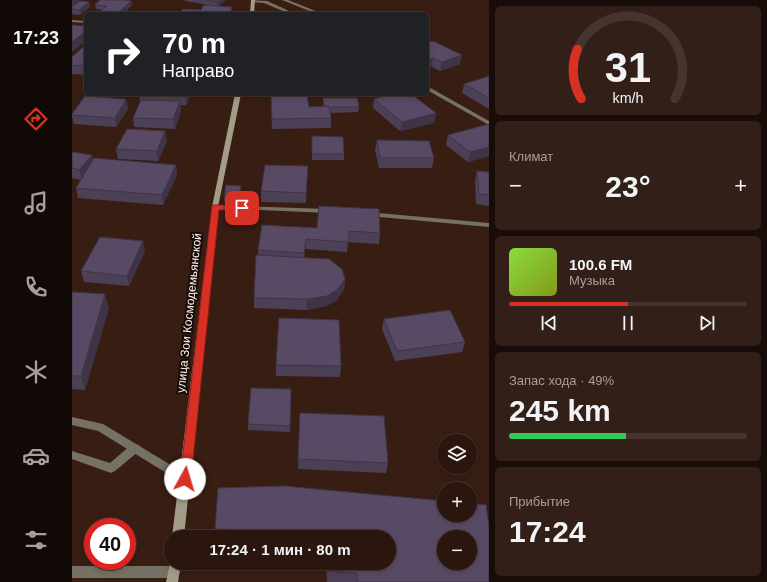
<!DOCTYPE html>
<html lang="ru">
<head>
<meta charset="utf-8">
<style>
	:root { --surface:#2a160e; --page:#321f17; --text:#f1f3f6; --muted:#a59f9e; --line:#46352e; --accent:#d93025 }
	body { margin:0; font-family:Helvetica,sans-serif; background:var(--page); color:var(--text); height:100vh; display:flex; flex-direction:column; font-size:15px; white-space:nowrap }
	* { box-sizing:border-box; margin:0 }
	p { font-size:13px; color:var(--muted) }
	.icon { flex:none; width:22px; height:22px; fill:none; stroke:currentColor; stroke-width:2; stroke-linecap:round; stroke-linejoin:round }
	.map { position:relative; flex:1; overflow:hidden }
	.details { display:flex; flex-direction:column; gap:6px; padding:6px; background:#170c08; width:278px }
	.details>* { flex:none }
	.guide { position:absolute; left:12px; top:12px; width:345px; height:84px; border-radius:6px; box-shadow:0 2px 6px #0003,0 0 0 1px var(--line); background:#202124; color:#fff; overflow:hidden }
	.buttons { position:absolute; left:365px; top:434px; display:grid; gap:8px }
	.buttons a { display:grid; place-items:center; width:40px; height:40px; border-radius:50%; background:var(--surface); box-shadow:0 2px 6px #0003,0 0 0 1px var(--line); font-size:20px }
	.speed { position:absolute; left:12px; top:518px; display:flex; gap:8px; font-size:20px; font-weight:700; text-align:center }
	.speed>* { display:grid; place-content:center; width:52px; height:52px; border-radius:50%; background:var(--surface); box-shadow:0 2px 6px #0003,0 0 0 1px var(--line); line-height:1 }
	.speed .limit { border:6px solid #d22; background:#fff; color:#111 }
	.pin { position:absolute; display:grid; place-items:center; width:34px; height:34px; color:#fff; margin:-17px; border-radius:8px; box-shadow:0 2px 6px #0006 }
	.me { position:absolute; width:44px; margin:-22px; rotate:6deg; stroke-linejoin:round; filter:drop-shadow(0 0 3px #0008) }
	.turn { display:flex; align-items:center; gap:14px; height:84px; padding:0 12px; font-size:18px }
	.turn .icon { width:52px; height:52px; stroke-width:2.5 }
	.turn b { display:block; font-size:28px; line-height:34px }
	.big { font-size:30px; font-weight:800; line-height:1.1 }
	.details .tile { flex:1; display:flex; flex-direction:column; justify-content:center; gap:6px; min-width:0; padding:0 14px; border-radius:6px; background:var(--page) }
	.details .dial { align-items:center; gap:0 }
	.dial svg { height:104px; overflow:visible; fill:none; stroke:var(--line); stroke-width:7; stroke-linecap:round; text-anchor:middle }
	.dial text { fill:var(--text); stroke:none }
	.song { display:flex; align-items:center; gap:12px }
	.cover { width:48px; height:48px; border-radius:6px; background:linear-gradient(135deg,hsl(90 70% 55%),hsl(70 70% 35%)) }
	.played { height:4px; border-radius:2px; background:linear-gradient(90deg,var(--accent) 50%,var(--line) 50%) }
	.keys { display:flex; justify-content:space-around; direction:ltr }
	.heat { display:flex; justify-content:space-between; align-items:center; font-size:22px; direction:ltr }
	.charge { height:6px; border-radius:3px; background:linear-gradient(90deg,#34c759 49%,var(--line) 0) }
	.trip { position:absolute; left:92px; top:530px; width:232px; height:40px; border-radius:20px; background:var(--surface); box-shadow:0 2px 6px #0003,0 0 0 1px var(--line); font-weight:800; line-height:40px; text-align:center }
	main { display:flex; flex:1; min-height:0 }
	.dock { display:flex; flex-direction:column; width:72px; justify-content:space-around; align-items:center; background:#110906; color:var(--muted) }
	.dock .icon { width:28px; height:28px }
	.dock .active { color:var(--accent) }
	.dock b { font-size:18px; color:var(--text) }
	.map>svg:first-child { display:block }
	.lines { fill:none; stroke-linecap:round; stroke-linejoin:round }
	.lane { fill:#757164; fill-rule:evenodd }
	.street { fill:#757164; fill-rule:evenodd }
	.secondary { fill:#a39c87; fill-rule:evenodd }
	.wall { fill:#4c4056; fill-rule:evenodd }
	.shaded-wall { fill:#3e3446 }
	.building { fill:#584a64; stroke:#3e3446; fill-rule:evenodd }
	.route { fill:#d93025; stroke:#8d1f18 }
	.labels { text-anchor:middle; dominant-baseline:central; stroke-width:4; stroke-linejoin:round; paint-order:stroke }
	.street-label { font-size:12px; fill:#fef2ee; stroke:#170b07 }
</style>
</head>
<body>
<main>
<nav class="dock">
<b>17:23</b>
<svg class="icon active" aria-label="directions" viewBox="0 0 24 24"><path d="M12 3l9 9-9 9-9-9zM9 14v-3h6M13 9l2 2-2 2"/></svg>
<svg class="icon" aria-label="music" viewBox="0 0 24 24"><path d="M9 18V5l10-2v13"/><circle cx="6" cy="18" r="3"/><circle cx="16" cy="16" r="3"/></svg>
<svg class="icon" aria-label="phone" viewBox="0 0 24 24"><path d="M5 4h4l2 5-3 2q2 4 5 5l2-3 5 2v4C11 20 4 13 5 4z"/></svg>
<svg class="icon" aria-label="climate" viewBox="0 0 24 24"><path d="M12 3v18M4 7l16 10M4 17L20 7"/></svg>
<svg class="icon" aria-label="car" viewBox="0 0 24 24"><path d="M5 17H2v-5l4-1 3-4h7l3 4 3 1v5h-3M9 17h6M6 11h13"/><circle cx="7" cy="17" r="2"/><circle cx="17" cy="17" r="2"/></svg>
<svg class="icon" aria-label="filters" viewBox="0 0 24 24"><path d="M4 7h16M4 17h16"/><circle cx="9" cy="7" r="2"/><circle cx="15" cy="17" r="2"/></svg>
</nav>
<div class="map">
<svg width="417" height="582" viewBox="0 0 417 582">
	<rect width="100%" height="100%" fill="#381d13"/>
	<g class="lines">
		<!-- lane -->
		<g class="lane">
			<polygon points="180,0 195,1 224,14 218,14 192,3 179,2"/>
			<polygon points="210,0 216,0 251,14 245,14"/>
			<polygon points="355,86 417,121 417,125 355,90"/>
			<polygon points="143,205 256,209 259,211 256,213 141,208 140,207"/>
			<polygon points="295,212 417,223 417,227 297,216 295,216 293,214"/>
			<polygon points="63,444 67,445 68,448 67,451 43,471 39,473 0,459 0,451 38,463 59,445"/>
			<polygon points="0,566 102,566 106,568 108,572 106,576 102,578 0,578"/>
		</g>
		<!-- street -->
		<g class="street">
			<polygon points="0,20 14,21 14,23 0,22"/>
			<polygon points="0,417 31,424 117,476 118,479 117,482 113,484 109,482 26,431 0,425"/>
		</g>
		<!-- secondary -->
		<g class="secondary">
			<polygon points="179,0 183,0 182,14 178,14"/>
			<polygon points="163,94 169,94 146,207 112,537 100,537 140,207"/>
			<polygon points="99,559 99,563 109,563 106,582 94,582"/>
		</g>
	</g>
	<!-- wall -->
	<g class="wall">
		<polygon points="113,0 154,0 146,6 129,10 143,6 113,1"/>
		<polygon points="59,1 60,5 51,14 29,14 28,12 31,10 24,9 23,5"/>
		<polygon points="17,2 18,7 8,15 0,14 0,7"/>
		<polygon points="355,43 388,64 368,71 360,67"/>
		<polygon points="14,47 14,75 0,74 0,57"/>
		<polygon points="417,76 417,109 390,93 392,84"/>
		<polygon points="67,94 119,94 114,105 108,105 109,111 103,129 62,127 61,118 68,102"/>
		<polygon points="199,96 237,107 251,106 251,98 287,107 286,112 258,113 259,118 259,128 200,129"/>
		<polygon points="54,99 56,109 44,127 2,124 0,117 0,114"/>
		<polygon points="302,99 364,113 362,123 328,131 301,108"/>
		<polygon points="417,124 417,156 396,162 374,145 376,135"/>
		<polygon points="93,131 95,141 86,161 46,159 44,149"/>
		<polygon points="240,136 272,154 272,160 240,160"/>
		<polygon points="305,140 362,158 360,168 307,168 303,150"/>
		<polygon points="0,152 21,160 104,165 105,175 91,205 6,198 4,188 9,180 0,178"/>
		<polygon points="405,171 417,172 417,206 404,204 403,181"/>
		<polygon points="235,176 234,203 189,202 189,191"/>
		<polygon points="169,191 167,202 152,202 152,196"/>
		<polygon points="190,225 308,233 307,244 276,242 275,252 233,249 232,258 273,279 272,289 264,301 254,306 235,310 182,308 182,298 186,255 186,250"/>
		<polygon points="73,251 57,286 12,282 9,271"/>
		<polygon points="0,292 37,308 13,390 0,389"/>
		<polygon points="312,319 393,342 390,352 323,361 310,329"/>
		<polygon points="204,365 269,366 268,377 204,376"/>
		<polygon points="219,389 218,432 176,430 176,424"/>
		<polygon points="228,413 316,463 314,473 226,469"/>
		<path d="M212 486 372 501V515H398V503L414 505 417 527V582H255L254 563H317V537H145L143 529 146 488ZM372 537H398V563H372Z"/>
	</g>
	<!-- shaded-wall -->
	<g class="shaded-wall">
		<polygon points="0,0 9,0 0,7"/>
		<polygon points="148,0 154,0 146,6 145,2"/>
		<polygon points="59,1 60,5 51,14 45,14"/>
		<polygon points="17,2 18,7 8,15 7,10"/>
		<polygon points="160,7 160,14 157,14"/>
		<polygon points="14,31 14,41 0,52 0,42"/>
		<polygon points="390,55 388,64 368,71 370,62"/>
		<polygon points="361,58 360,67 355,68 355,60"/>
		<polygon points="114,94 119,94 114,105 113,95"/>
		<polygon points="54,99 56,109 44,127 43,118"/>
		<polygon points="108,101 109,111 103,129 101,119"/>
		<polygon points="364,113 362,123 328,131 330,122"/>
		<polygon points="93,131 95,141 86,161 85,151"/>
		<polygon points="417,147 417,156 396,162 398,152"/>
		<polygon points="20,155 23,165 10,180 7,170"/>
		<polygon points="104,165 105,175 91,205 90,195"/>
		<polygon points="169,186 169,191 167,202 167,197"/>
		<polygon points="234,239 233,249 232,264 232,253"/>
		<polygon points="71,241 73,251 57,286 55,276"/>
		<polygon points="273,279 272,289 264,301 254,306 235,310 235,299"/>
		<polygon points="33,294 37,308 13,390 9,376"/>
	</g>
	<!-- building -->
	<g class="building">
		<polygon points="28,0 52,0 59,1 45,14 28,12 35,6 23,5"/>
		<polygon points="135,0 148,0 145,2"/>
		<polygon points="8,1 17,2 7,10 0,9 0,7"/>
		<polygon points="132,5 160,7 157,14 106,14 111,9 129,10"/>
		<polygon points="0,25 14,26 14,31 0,42"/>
		<polygon points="361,41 390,55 370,62 361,58 355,60 355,43"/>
		<polygon points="11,47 14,47 14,66 0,65 0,57"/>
		<polygon points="417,76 417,98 392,84"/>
		<polygon points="79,94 114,94 113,95"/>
		<polygon points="321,94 339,94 364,113 330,122 302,99"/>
		<polygon points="235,95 237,107 257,106 259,118 200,119 199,96"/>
		<polygon points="13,96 54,99 43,118 0,115 0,114"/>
		<polygon points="251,98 285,98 287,107 257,107 257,106 252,106"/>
		<polygon points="69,100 108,101 101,119 61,118"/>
		<polygon points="417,124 417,147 398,152 376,135"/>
		<polygon points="55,129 93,131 85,151 44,149"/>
		<polygon points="240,136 271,137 272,154 240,154"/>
		<polygon points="305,140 357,141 362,158 308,158"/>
		<polygon points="0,152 20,155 7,170 0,168"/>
		<polygon points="22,158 104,165 90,195 4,188"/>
		<polygon points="193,165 236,166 234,193 189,191"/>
		<polygon points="405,171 417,172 417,195 407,194"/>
		<polygon points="154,185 169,186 167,197 152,196"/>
		<polygon points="247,206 307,209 308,233 277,231 276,242 234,239 232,253 186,250 190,225 245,228"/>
		<polygon points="28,237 71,241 55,276 9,271"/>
		<polygon points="184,255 257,259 270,269 273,279 265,290 255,296 235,299 182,298"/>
		<polygon points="0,292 33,294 9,376 0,376"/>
		<polygon points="378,310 393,342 325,351 312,319"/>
		<polygon points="207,318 267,320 269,366 204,365"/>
		<polygon points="179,388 219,389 218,426 176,424"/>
		<polygon points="228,413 312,416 316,463 226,459"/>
		<path d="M212 486 372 501V515H398V503L414 505 417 527V582H285V573L257 571 256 563H317V537H254L253 531 143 529 146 488ZM372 537H398V563H372Z"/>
	</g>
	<!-- route -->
	<polygon class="route" points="140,205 170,205 174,208 170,210 147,210 119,479 118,483 113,484 109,483 108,479"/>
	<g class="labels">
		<!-- street labels -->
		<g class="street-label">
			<text transform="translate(117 313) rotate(-84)">улица Зои Космодемьянской</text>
		</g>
	</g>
</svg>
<div class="buttons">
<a><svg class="icon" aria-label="layers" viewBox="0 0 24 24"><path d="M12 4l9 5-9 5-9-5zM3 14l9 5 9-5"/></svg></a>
<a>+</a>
<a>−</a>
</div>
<div class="speed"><div class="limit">40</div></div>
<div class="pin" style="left:170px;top:208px;background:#d93025"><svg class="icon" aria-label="arrive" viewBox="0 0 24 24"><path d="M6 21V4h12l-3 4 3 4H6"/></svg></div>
<svg class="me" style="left:113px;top:479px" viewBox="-20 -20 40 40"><circle r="19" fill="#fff"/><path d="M0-13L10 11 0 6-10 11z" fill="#d93025"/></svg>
<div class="trip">17:24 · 1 мин · 80 m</div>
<div class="guide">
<div class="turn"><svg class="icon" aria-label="right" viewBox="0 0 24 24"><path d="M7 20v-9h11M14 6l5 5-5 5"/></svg><div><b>70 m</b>Направо</div></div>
</div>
</div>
<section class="details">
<div class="tile dial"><svg viewBox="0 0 100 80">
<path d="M14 69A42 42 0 1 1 86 69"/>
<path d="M14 69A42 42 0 0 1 11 31" stroke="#d93025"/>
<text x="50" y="56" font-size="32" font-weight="700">31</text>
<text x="50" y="72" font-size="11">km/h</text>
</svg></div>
<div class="tile"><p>Климат</p>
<div class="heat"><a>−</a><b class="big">23°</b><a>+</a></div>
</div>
<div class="tile">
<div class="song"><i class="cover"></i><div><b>100.6 FM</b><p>Музыка</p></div></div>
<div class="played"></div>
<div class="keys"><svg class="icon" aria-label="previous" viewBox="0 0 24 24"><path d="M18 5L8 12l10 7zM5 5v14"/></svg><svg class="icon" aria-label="pause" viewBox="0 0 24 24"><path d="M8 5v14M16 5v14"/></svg><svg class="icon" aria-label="next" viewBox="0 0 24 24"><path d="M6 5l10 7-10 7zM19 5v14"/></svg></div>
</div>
<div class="tile"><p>Запас хода · 49%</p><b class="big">245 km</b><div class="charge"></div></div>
<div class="tile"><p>Прибытие</p><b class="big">17:24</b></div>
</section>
</main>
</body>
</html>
